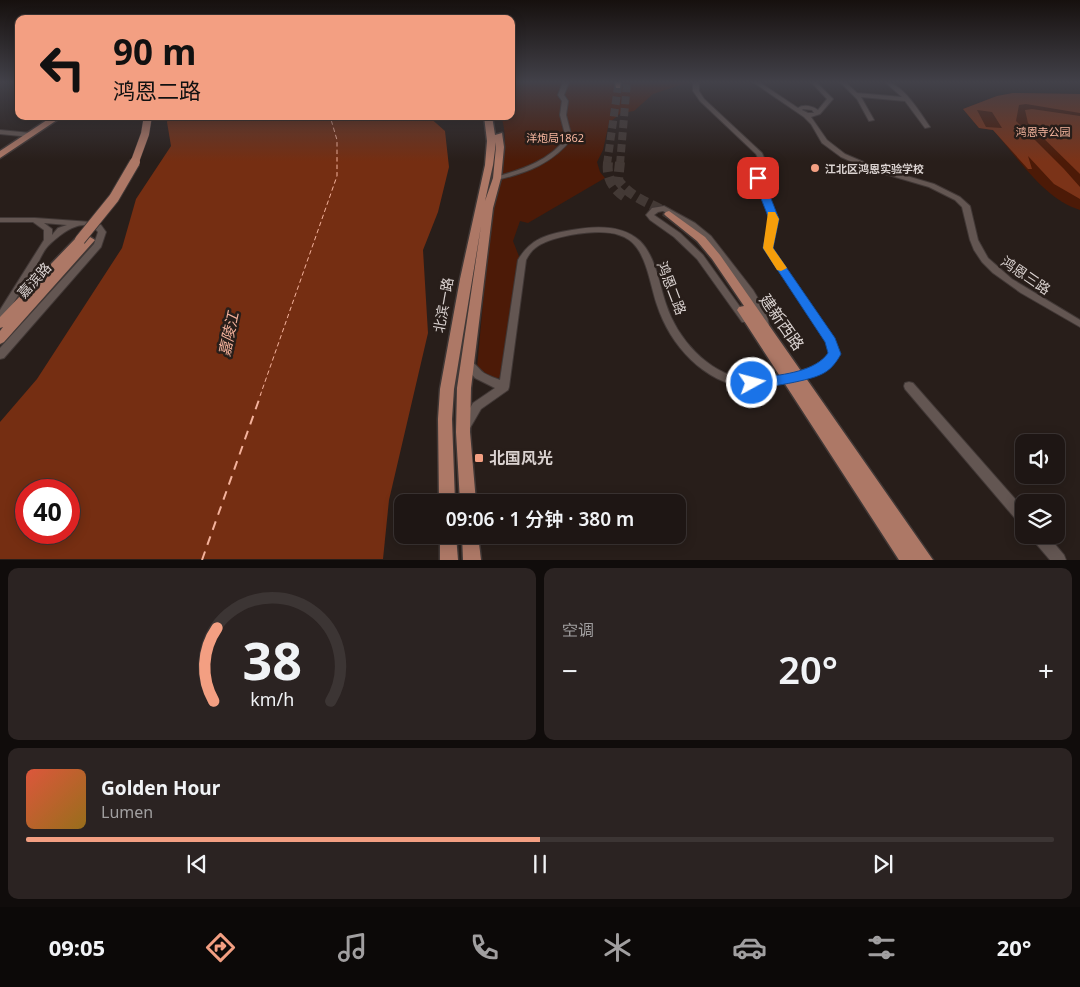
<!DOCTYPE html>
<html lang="zh">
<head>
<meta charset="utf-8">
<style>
	:root { --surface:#1e1614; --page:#2b2322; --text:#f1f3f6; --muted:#a19fa0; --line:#3c3534; --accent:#f39f82 }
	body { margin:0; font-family:"Noto Sans","Noto Sans SC",sans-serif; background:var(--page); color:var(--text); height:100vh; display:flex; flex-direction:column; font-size:19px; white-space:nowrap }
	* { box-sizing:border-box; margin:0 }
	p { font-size:16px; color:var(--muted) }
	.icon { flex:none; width:28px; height:28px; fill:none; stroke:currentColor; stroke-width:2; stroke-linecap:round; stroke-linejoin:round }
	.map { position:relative; height:560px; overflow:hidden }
	.drawer { display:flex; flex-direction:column; gap:8px; padding:8px; background:#100c0b; flex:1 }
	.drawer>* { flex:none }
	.banner { position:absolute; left:15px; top:15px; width:500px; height:105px; border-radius:10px; box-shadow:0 2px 12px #0003,0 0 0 1px var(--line); background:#f39f82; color:#111; overflow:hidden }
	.buttons { position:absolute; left:1015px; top:434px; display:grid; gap:10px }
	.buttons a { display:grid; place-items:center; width:50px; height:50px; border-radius:10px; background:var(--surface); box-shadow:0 2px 12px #0003,0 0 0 1px var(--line); font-size:25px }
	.speed { position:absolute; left:15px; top:479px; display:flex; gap:10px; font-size:25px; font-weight:700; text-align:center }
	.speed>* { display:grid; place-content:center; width:65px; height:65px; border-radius:50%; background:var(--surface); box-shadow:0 2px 12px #0003,0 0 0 1px var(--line); line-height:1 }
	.speed .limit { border:8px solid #d22; background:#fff; color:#111 }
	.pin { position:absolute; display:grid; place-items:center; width:42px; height:42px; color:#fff; margin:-21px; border-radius:10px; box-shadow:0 2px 8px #0006 }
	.me { position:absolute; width:55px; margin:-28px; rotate:83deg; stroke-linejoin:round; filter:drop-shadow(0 0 4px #0008) }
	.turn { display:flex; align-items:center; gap:18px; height:105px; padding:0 15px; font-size:22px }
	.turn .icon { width:65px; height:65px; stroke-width:2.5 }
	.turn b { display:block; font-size:35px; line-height:42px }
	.big { font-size:38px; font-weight:600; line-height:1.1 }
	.drawer .tile { flex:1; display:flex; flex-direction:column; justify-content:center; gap:8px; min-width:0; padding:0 18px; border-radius:10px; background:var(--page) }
	.drawer .dial { align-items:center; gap:0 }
	.dial svg { height:130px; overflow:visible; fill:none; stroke:var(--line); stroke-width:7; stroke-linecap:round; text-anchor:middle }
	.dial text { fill:var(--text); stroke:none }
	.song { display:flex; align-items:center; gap:15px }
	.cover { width:60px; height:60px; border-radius:8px; background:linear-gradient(135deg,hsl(10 70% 55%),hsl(40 70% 35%)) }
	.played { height:5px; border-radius:2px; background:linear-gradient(90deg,var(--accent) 50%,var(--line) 50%) }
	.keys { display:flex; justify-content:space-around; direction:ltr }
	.heat { display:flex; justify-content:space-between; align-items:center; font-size:28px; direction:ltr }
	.drawer .tiles { flex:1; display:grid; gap:8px; grid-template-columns:1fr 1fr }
	.tile:last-child { grid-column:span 2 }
	.trip { position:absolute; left:394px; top:494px; width:292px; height:50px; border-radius:10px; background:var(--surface); box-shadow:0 2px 12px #0003,0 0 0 1px var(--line); font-weight:600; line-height:50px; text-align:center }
	.menu { display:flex; height:80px; justify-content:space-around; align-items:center; background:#0c0908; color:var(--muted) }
	.menu .icon { width:35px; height:35px }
	.menu .active { color:var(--accent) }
	.menu b { font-size:22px; color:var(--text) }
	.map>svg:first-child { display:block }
	.green { fill:#4c1a07 }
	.forest { fill:#7b3318; fill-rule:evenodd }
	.water { fill:#752e12; fill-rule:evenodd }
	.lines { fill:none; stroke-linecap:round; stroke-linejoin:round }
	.ferry-far1 { stroke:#f4b29c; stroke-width:1; stroke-dasharray:4.5 3; stroke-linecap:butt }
	.ferry { stroke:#f4b29c; stroke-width:2; stroke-dasharray:9 7; stroke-linecap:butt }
	.major-tunnel-far1 { stroke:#433935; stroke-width:8; stroke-dasharray:8 4; stroke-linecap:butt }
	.major-tunnel { stroke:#433935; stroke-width:10; stroke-dasharray:10 5; stroke-linecap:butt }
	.minor-casing { stroke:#413836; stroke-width:2 }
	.major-casing { stroke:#413836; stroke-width:3 }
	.minor { fill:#635652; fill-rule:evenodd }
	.major { fill:#ad7866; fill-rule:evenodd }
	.major-bridge-far1-casing { stroke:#413836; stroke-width:9; stroke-linecap:butt }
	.major-bridge-casing { stroke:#413836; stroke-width:12; stroke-linecap:butt }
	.major-bridge-far1 { stroke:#ad7866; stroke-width:8 }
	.major-bridge { stroke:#ad7866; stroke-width:10 }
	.route { fill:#1a73e8; stroke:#114b97 }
	.slow { fill:#f59e0b }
	.poi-dot { fill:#f39f82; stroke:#281e1a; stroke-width:2 }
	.labels { text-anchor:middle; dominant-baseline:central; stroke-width:5; stroke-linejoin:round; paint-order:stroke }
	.far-park-label { font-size:11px; fill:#f7b69f; stroke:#281e1a }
	.far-poi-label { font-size:11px; font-weight:bold; fill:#dad2d0; stroke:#281e1a; text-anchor:start }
	.street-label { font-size:14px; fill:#dad2d0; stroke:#281e1a }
	.water-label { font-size:15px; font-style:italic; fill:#f4b29c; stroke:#281e1a }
	.near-street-label { font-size:16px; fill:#dad2d0; stroke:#281e1a }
	.near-poi-label { font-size:16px; font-weight:bold; fill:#dad2d0; stroke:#281e1a; text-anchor:start }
</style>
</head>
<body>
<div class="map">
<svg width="1080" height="560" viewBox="0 0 1080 560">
	<rect width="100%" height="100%" fill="#281e1a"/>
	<!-- green -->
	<g class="green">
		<path d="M511 82H614V86H623L624 82H689L653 94 634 111 621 113 609 123 603 150 597 162 600 172 605 178 528 223 520 221 513 241 520 259 501 377 495 379 477 368C482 316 486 263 493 211 497 180 512 148 501 116H511Z"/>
		<path d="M1013 93 1080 94V210C1044 199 1018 158 993 130L979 128 963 109 997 96Z"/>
	</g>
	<!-- forest -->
	<g class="forest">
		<path d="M1013 93 1080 94V113L1026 104 1019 105 1016 121 1064 169 1080 187V199L1054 184 1028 156 1032 169H1028L993 130 979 128 963 109 997 96ZM977 110 992 112 1002 128 986 127Z"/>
		<polygon points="1032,109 1080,116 1080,174 1028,123 1025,110"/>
	</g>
	<!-- water -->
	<path class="water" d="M169 116H428L445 131 449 167 438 212 423 250 428 333 389 500 383 559H0V422L37 379 122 248 136 199 171 146 167 122ZM26 490H69V532H26Z"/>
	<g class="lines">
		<!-- ferry-far1 -->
		<polyline class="ferry-far1" points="260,396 337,176 337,140 330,116"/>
		<!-- ferry -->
		<polyline class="ferry" points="202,560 261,394"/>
		<!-- major-tunnel-far1 -->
		<g class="major-tunnel-far1">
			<polyline points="607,164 618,87"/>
			<polyline points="620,164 627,82"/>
		</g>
		<!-- major-tunnel -->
		<g class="major-tunnel">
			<path d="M608 162C606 178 613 189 625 197"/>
			<path d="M620 162 618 180C630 198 651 203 669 214"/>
		</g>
		<!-- minor casing -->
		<g class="minor-casing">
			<g id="minor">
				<path d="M563 82H569L564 95 568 101 566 115 572 138C554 163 526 173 497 180L495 179V177C521 170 549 161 566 138L560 115 562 101 558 95Z"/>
				<path d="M693 82H699V91L704 99 762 153 765 160 761 178 778 219 772 248 834 338 840 354C827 376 804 378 781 382 770 385 759 388 747 387 704 383 670 345 657 305 651 288 648 263 637 248 633 242 626 237 619 235 601 228 555 235 538 246 533 249 529 254 526 260L509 387 508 390 481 409 470 428 466 430 462 428 460 425 473 403 495 388 475 378 462 363 463 360C473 358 477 368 484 373 489 376 495 378 500 380L518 260C531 238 548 234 572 230 594 226 622 224 640 241 656 257 659 284 666 304 677 338 707 373 745 379 755 380 765 378 775 376 796 371 815 371 830 353L826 342 764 248 770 219 755 178 759 160 756 154 700 101 693 91Z"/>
				<path d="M753 82H759L798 108C803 104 813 106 818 110L827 99 811 82H816L833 99 820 114 811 117 827 140 845 154 873 166 934 184 960 197 970 206 978 240 988 258 1012 279 1080 320V327L1021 293 993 273 982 262 974 250 970 240 962 207 955 200 929 187 868 169 841 157 822 143 811 124 804 117ZM803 109 812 110 814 113H808L802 110Z"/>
				<path d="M840 82H845L857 93 902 97 885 82C902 82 921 114 930 127L925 128 905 101 861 97 874 120 869 121 857 99Z"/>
				<polygon points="0,130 31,133 34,135 31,137 0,134"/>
				<polygon points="664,206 695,223 711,236 753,290 766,312 769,325 767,327 761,327 756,312 746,293 705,240 689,227 663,211 658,212 654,215 680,233 703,255 748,318 750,320 748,322 742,322 697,259 674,237 650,220 646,215 652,208"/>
				<path d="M0 218H35L91 222 101 225 106 232 101 247 4 358 0 359V348L94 244 98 232C84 214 59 235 48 246 43 251 40 260 36 266 25 284 14 302 3 320L0 321V310L44 240V230L33 222H0ZM44 223 67 225 58 228 52 235V229Z"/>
				<polygon points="909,382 913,383 1024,509 1024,525 1019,523 905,389 904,386 905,383"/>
				<polygon points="1031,535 1047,535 1064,555 1066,560 1050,560 1033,540"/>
			</g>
		</g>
		<!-- major casing -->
		<g class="major-casing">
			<g id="major">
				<polygon points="615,82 621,82 620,88 616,88"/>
				<polygon points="53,116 63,116 0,158 0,151"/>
				<path d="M484 116H492L495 135 502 133 504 147 501 178 493 208 471 388 470 432 476 502H460L456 432 457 388 481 226 454 389 452 419 455 502H439L438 419 440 389 460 279 485 165 487 141ZM496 142V147L493 178 485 201 493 165Z"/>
				<polygon points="669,211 705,237 720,255 933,560 899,560 739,313 737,310 739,307 744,306 712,259 697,241 666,216 664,214 666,212"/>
				<polygon points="80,237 85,239 90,237 95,240 4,342 0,344 0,331 3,327 0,328 0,317 76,238"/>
				<polygon points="440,535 456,535 458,560 440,560"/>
				<polygon points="462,535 478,535 481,560 463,560"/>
			</g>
		</g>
		<!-- minor -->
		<use href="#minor" class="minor"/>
		<!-- major -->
		<use href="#major" class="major"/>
		<!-- major-bridge-far1 casing -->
		<g class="major-bridge-far1-casing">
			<polyline id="major-bridge-far1" points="134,164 145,134 148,116"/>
		</g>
		<!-- major-bridge casing -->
		<g class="major-bridge-casing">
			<polyline id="major-bridge" points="80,240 114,198 135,162"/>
		</g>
		<!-- major-bridge-far1 -->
		<use href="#major-bridge-far1" class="major-bridge-far1"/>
		<!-- major-bridge -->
		<use href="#major-bridge" class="major-bridge"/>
	</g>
	<!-- sky -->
	<linearGradient id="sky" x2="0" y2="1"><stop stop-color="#16100e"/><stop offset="0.51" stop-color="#424149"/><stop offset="1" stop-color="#424149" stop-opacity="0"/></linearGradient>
	<rect width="1080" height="161" fill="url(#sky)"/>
	<!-- route -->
	<path class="route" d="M755 176H761L763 178 779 219 773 248 835 338 841 354C836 363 830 371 820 375 807 381 759 390 747 387L745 383 747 379C752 377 757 378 763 377 783 375 816 371 828 353L825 342 763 248 769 219 753 178Z"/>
	<!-- slow -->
	<polygon class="slow" points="768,212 775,212 779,219 773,248 787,268 781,271 777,270 763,248"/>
	<!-- markers -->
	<g class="poi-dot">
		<circle cx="815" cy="168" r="5"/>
		<rect x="474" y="453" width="10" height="10" rx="2.5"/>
	</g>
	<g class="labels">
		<!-- far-park labels -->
		<g class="far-park-label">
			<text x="1043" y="131">鸿恩寺公园</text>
			<text x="555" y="137">洋炮局1862</text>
		</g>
		<!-- far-poi labels -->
		<g class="far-poi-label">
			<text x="825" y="168">江北区鸿恩实验学校</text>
		</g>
		<!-- street labels -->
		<g class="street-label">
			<text transform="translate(1026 275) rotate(34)">鸿恩三路</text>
			<text transform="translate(34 280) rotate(-48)">嘉滨路</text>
			<text transform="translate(672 288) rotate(69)">鸿恩二路</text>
			<text transform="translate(443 305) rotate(-80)">北滨一路</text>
		</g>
		<!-- water labels -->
		<g class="water-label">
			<text transform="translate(228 334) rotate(-78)">嘉陵江</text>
		</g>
		<!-- near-street labels -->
		<g class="near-street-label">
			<text transform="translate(782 322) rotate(55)">建新西路</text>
		</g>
		<!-- near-poi labels -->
		<g class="near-poi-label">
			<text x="489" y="458">北国风光</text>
		</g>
	</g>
</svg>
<div class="buttons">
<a><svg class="icon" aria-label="sound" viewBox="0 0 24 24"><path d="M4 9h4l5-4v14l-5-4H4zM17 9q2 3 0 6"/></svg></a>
<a><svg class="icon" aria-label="layers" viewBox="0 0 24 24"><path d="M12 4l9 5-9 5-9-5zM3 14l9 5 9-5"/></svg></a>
</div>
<div class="speed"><div class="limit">40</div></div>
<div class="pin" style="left:758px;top:178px;background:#d93025"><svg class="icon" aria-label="arrive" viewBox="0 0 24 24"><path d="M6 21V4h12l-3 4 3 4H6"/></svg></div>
<svg class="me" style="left:752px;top:383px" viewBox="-20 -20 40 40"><circle r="17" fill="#1a73e8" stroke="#fff" stroke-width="3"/><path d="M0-11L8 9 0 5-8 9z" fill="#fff"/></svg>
<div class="trip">09:06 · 1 分钟 · 380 m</div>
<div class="banner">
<div class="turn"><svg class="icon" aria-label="left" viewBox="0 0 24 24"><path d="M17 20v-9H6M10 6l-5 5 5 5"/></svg><div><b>90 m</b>鸿恩二路</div></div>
</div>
</div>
<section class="drawer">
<div class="tiles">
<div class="tile dial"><svg viewBox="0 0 100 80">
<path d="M14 69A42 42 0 1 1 86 69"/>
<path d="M14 69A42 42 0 0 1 16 24" stroke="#f39f82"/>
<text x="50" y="56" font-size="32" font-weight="700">38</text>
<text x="50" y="72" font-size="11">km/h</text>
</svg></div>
<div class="tile"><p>空调</p>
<div class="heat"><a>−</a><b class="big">20°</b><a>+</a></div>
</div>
<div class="tile">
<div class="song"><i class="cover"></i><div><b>Golden Hour</b><p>Lumen</p></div></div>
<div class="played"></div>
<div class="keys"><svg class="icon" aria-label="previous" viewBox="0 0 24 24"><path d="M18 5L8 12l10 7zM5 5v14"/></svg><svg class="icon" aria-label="pause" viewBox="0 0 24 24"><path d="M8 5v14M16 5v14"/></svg><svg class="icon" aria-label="next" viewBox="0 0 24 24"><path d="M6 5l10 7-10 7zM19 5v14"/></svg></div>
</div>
</div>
</section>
<nav class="menu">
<b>09:05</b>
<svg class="icon active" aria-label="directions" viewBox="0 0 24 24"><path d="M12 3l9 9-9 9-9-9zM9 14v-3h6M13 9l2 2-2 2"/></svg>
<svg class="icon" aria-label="music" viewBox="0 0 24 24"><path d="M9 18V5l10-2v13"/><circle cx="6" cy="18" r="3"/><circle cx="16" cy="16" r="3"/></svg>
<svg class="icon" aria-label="phone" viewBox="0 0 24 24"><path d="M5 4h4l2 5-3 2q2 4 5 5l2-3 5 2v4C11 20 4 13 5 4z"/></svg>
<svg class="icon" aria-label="climate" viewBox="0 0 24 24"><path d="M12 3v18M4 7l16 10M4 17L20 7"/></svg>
<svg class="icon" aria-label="car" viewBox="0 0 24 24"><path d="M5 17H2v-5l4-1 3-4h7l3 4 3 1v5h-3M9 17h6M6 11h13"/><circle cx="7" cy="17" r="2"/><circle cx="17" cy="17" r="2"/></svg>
<svg class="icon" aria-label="filters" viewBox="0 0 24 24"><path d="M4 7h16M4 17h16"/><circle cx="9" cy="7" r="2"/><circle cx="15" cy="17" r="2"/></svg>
<b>20°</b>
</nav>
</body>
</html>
